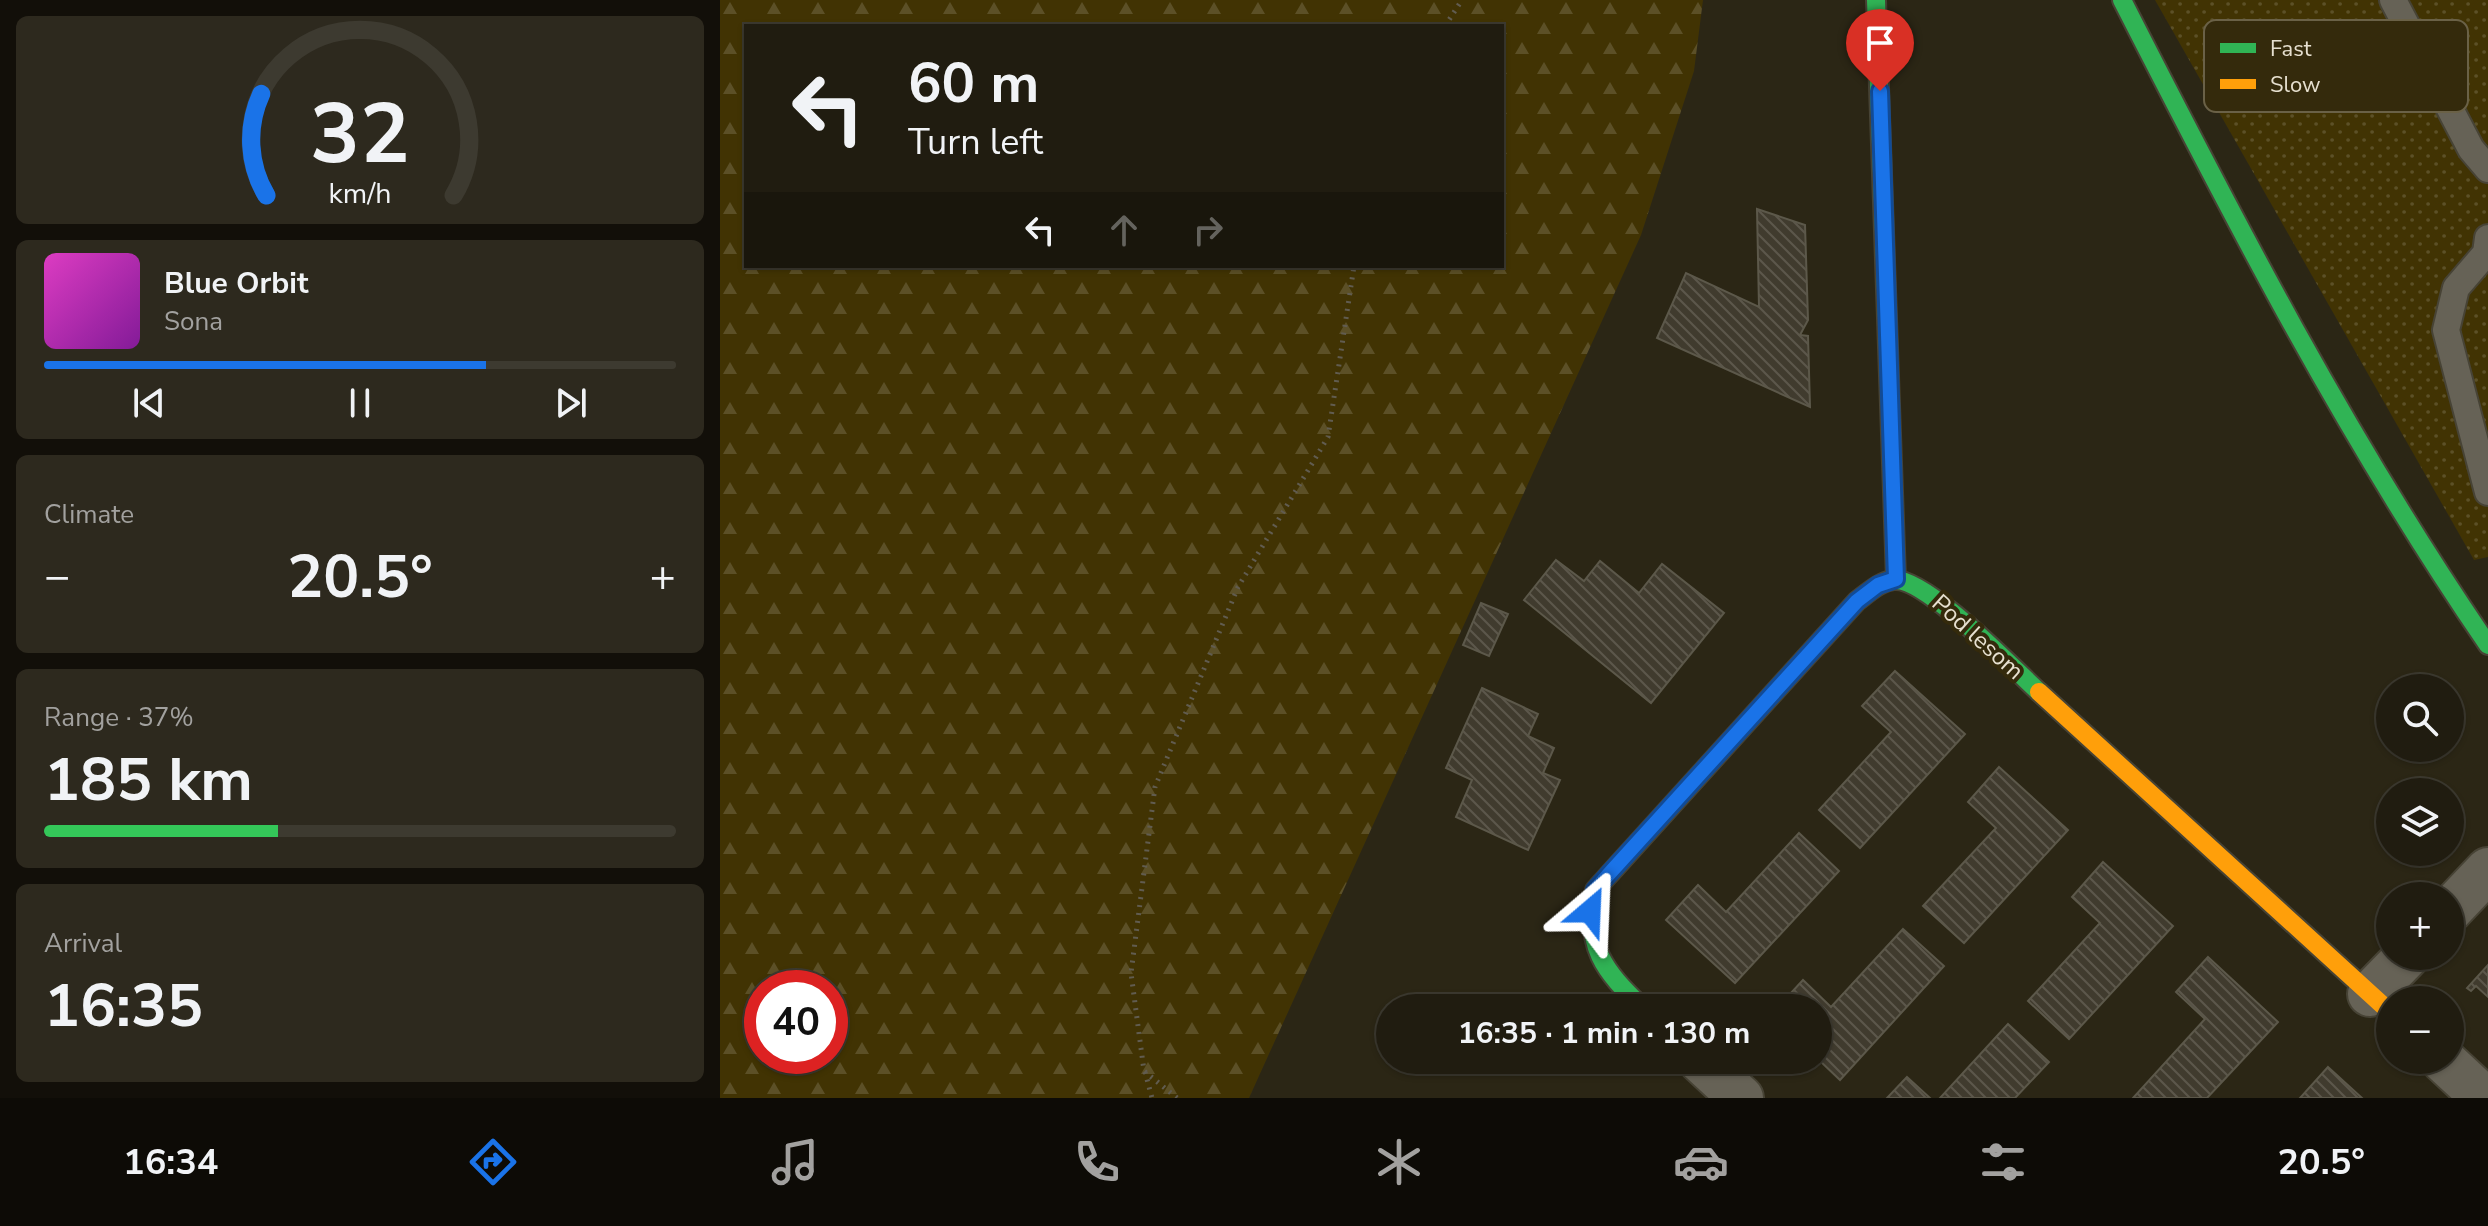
<!DOCTYPE html>
<html lang="en">
<head>
<meta charset="utf-8">
<style>
	:root { --surface:#201c10; --page:#2d291e; --text:#f1f3f6; --muted:#a2a19f; --line:#3d3a30; --accent:#1a73e8 }
	body { margin:0; font-family:"Nunito Sans",sans-serif; background:var(--page); color:var(--text); height:100vh; display:flex; flex-direction:column; font-size:30px; white-space:nowrap }
	* { box-sizing:border-box; margin:0 }
	p { font-size:26px; color:var(--muted) }
	.icon { flex:none; width:44px; height:44px; fill:none; stroke:currentColor; stroke-width:2; stroke-linecap:round; stroke-linejoin:round }
	.map { position:relative; flex:1; overflow:hidden }
	.drawer { display:flex; flex-direction:column; gap:16px; padding:16px; background:#120f09; width:720px }
	.drawer>* { flex:none }
	.guide { position:absolute; left:24px; top:24px; width:760px; height:244px; border-radius:0px; box-shadow:0 2px 6px #0004,0 0 0 2px var(--line); background:#201c10; color:var(--text); overflow:hidden }
	.fabs { position:absolute; left:1656px; top:674px; display:grid; gap:16px }
	.fabs a { display:grid; place-items:center; width:88px; height:88px; border-radius:50%; background:var(--surface); box-shadow:0 2px 6px #0004,0 0 0 2px var(--line); font-size:40px }
	.speed { position:absolute; left:24px; top:970px; display:flex; gap:16px; font-size:40px; font-weight:700; text-align:center }
	.speed>* { display:grid; place-content:center; width:104px; height:104px; border-radius:50%; background:var(--surface); box-shadow:0 2px 6px #0004,0 0 0 2px var(--line); line-height:1 }
	.speed .limit { border:12px solid #d22; background:#fff; color:#111 }
	.pin { position:absolute; display:grid; place-items:center; width:68px; height:68px; color:#fff; margin:-82px -34px; border-radius:50% 50% 50% 0; rotate:-45deg; box-shadow:0 0 8px #0007 }
	.pin .icon { rotate:45deg }
	.me { position:absolute; width:88px; margin:-44px; rotate:26deg; stroke-linejoin:round; filter:drop-shadow(0 0 6px #0008) }
	.turn { display:flex; align-items:center; gap:28px; height:168px; padding:0 32px; font-size:36px }
	.turn .icon { width:104px; height:104px; stroke-width:2.5 }
	.turn b { display:block; font-size:56px; line-height:68px }
	.lanes { display:flex; align-items:center; height:76px; padding:0 32px; background:#0003; justify-content:center; gap:40px; direction:ltr }
	.lanes .off { opacity:.35 }
	.big { font-size:60px; font-weight:700; line-height:1.1 }
	.drawer .widget { flex:1; display:flex; flex-direction:column; justify-content:center; gap:12px; min-width:0; padding:0 28px; border-radius:12px; background:var(--page) }
	.drawer .dial { align-items:center; gap:0 }
	.dial svg { height:208px; overflow:visible; fill:none; stroke:var(--line); stroke-width:7; stroke-linecap:round; text-anchor:middle }
	.dial text { fill:var(--text); stroke:none }
	.song { display:flex; align-items:center; gap:24px }
	.cover { width:96px; height:96px; border-radius:12px; background:linear-gradient(135deg,hsl(310 70% 55%),hsl(290 70% 35%)) }
	.played { height:8px; border-radius:4px; background:linear-gradient(90deg,var(--accent) 70%,var(--line) 70%) }
	.keys { display:flex; justify-content:space-around; direction:ltr }
	.heat { display:flex; justify-content:space-between; align-items:center; font-size:44px; direction:ltr }
	.charge { height:12px; border-radius:6px; background:linear-gradient(90deg,#34c759 37%,var(--line) 0) }
	.trip { position:absolute; left:656px; top:994px; width:456px; height:80px; border-radius:40px; background:var(--surface); box-shadow:0 2px 6px #0004,0 0 0 2px var(--line); font-weight:700; line-height:80px; text-align:center }
	.tab-bar { display:flex; height:128px; justify-content:space-around; align-items:center; background:#0d0b06; color:var(--muted) }
	.tab-bar .icon { width:56px; height:56px }
	.tab-bar .current { color:var(--accent) }
	.tab-bar b { font-size:36px; color:var(--text) }
	main { display:flex; flex:1; min-height:0 }
	.map>svg:first-child { display:block }
	.grass { fill:url(#grass-dots) }
	.forest { fill:url(#forest-firs); fill-rule:evenodd }
	.building { fill:url(#building-back-hatch); stroke:#5c584a; stroke-width:2 }
	.lines { fill:none; stroke-linecap:round; stroke-linejoin:round }
	.lane-casing { stroke:#474335; stroke-width:30 }
	.street-casing { stroke:#474335; stroke-width:48 }
	.fast-casing { stroke:#474335; stroke-width:22 }
	.slow-casing { stroke:#474335; stroke-width:22 }
	.path { stroke:#615c50; stroke-width:5; stroke-dasharray:2 6; stroke-linecap:butt }
	.lane { stroke:#666256; stroke-width:26 }
	.street { stroke:#666256; stroke-width:44 }
	.fast { stroke:#30b455; stroke-width:18 }
	.slow { stroke:#ff9f0a; stroke-width:18 }
	.route-casing { stroke:#114b97; stroke-width:20 }
	.route { stroke:#1a73e8; stroke-width:14 }
	.labels { text-anchor:middle; dominant-baseline:central; stroke-width:8; stroke-linejoin:round; paint-order:stroke }
	.street-label { font-size:24px; fill:#e7e0d0; stroke:#342a0c }
	.key { fill:#342a0c; stroke:#6a6147; stroke-width:2 }
	.key-label { font-size:22px; fill:#e7e0d0 }
</style>
</head>
<body>
<main>
<section class="drawer">
<div class="widget dial"><svg viewBox="0 0 100 80">
<path d="M14 69A42 42 0 1 1 86 69"/>
<path d="M14 69A42 42 0 0 1 12 30" stroke="#1a73e8"/>
<text x="50" y="56" font-size="32" font-weight="700">32</text>
<text x="50" y="72" font-size="11">km/h</text>
</svg></div>
<div class="widget">
<div class="song"><i class="cover"></i><div><b>Blue Orbit</b><p>Sona</p></div></div>
<div class="played"></div>
<div class="keys"><svg class="icon" aria-label="previous" viewBox="0 0 24 24"><path d="M18 5L8 12l10 7zM5 5v14"/></svg><svg class="icon" aria-label="pause" viewBox="0 0 24 24"><path d="M8 5v14M16 5v14"/></svg><svg class="icon" aria-label="next" viewBox="0 0 24 24"><path d="M6 5l10 7-10 7zM19 5v14"/></svg></div>
</div>
<div class="widget"><p>Climate</p>
<div class="heat"><a>−</a><b class="big">20.5°</b><a>+</a></div>
</div>
<div class="widget"><p>Range · 37%</p><b class="big">185 km</b><div class="charge"></div></div>
<div class="widget"><p>Arrival</p><b class="big">16:35</b></div>
</section>
<div class="map">
<svg width="1768" height="1098" viewBox="0 0 1768 1098">
	<defs>
		<pattern id="grass-dots" width="8" height="8" patternUnits="userSpaceOnUse" patternTransform="scale(2)"><rect width="8" height="8" fill="#413303"/><path d="M2 2h.1M6 6h.1" fill="none" stroke="#5c5027" stroke-width="1.8" stroke-linecap="round"/></pattern>
		<pattern id="forest-firs" width="22" height="20" patternUnits="userSpaceOnUse" patternTransform="scale(2)"><rect width="22" height="20" fill="#413303"/><path d="M5 1l3.5 6h-7zM16 11l3.5 6h-7z" fill="#5c5027"/></pattern>
		<pattern id="building-back-hatch" width="6" height="6" patternUnits="userSpaceOnUse" patternTransform="scale(2)"><rect width="6" height="6" fill="#403b2e"/><path d="M-1 5l2 2M0 0l6 6M5-1l2 2" fill="none" stroke="#5c574b"/></pattern>
	</defs>
	<rect width="100%" height="100%" fill="#2b2615"/>
	<!-- grass -->
	<polygon class="grass" points="1435,0 1768,0 1768,557 1754,560"/>
	<!-- forest -->
	<path class="forest" d="M0 0H983L974 71 921 235 529 1098H0ZM26 26H782V266H26ZM42 988H110V1056H42Z"/>
	<!-- building -->
	<g class="building">
		<polygon points="1037,209 1085,225 1088,320 1080,335 1088,336 1090,407 937,338 966,273 1039,307"/>
		<polygon points="836,560 864,581 880,561 919,593 942,564 1004,613 931,703 804,600"/>
		<polygon points="761,603 788,614 769,656 743,645"/>
		<polygon points="1175,671 1245,734 1140,848 1099,810 1171,732 1142,706"/>
		<polygon points="762,688 818,714 808,736 834,748 823,773 840,780 808,850 736,817 752,780 726,768"/>
		<polygon points="1279,767 1348,830 1244,943 1203,906 1276,828 1248,802"/>
		<polygon points="1079,833 1119,871 1015,983 946,920 978,885 1006,912"/>
		<polygon points="1383,862 1453,926 1349,1039 1308,1001 1380,923 1352,897"/>
		<polygon points="1183,929 1224,966 1120,1080 1098,1059 1098,1008 1057,1008 1083,980 1111,1007"/>
		<polygon points="1488,957 1558,1022 1487,1098 1413,1098 1485,1019 1456,992"/>
		<polygon points="1768,965 1768,997 1756,986 1751,991 1747,988"/>
		<polygon points="1288,1024 1329,1062 1295,1098 1220,1098"/>
		<polygon points="1608,1067 1642,1098 1580,1098"/>
		<polygon points="1187,1077 1210,1098 1167,1098"/>
	</g>
	<g class="lines">
		<!-- lane casing -->
		<g class="lane-casing">
			<g id="lane">
				<polyline points="1673,0 1751,149 1768,169"/>
				<polyline points="1768,238 1766,253 1736,288 1726,330 1768,492"/>
			</g>
		</g>
		<!-- street casing -->
		<g class="street-casing">
			<g id="street">
				<polyline points="1730,910 1768,870"/>
				<polyline points="1650,994 1687,956"/>
				<polyline points="980,1060 1021,1098"/>
				<polyline points="1723,1060 1764,1098"/>
			</g>
		</g>
		<!-- fast casing -->
		<g class="fast-casing">
			<g id="fast">
				<polyline points="1156,0 1176,579"/>
				<path d="M1402 0C1515 222 1627 439 1768 645"/>
				<path d="M923 1008C883 970 865 947 875 890L1137 601C1148 593 1160 581 1174 580 1205 577 1294 669 1319 692"/>
			</g>
		</g>
		<!-- slow casing -->
		<g class="slow-casing">
			<polyline id="slow" points="1319,692 1670,1012"/>
		</g>
		<!-- path -->
		<g class="path">
			<polyline points="725,26 742,0"/>
			<polyline points="425,1072 432,1098"/>
			<polyline points="457,1098 424,1071 411,973 435,787 518,587 608,437 634,266"/>
		</g>
		<!-- lane -->
		<use href="#lane" class="lane"/>
		<!-- street -->
		<use href="#street" class="street"/>
		<!-- fast -->
		<use href="#fast" class="fast"/>
		<!-- slow -->
		<use href="#slow" class="slow"/>
	</g>
	<g class="lines">
		<!-- route casing -->
		<g class="route-casing">
			<polyline id="route" points="870,911 875,890 888,875 1137,601 1158,585 1176,579 1160,91"/>
		</g>
		<!-- route -->
		<use href="#route" class="route"/>
	</g>
	<g class="labels">
		<!-- street labels -->
		<g class="street-label">
			<text transform="translate(1258 637) rotate(42)">Pod lesom</text>
		</g>
	</g>
	<!-- legend -->
	<rect x="1484" y="20" width="264" height="92" rx="12" class="key"/>
	<rect x="1500" y="43" width="36" height="10" fill="#30b455"/>
	<rect x="1500" y="79" width="36" height="10" fill="#ff9f0a"/>
	<g class="key-label">
		<text x="1550" y="56">Fast</text>
		<text x="1550" y="92">Slow</text>
	</g>
</svg>
<div class="fabs">
<a><svg class="icon" aria-label="search" viewBox="0 0 24 24"><circle cx="10" cy="10" r="6"/><path d="M15 15l6 6"/></svg></a>
<a><svg class="icon" aria-label="layers" viewBox="0 0 24 24"><path d="M12 4l9 5-9 5-9-5zM3 14l9 5 9-5"/></svg></a>
<a>+</a>
<a>−</a>
</div>
<div class="speed"><div class="limit">40</div></div>
<div class="pin" style="left:1160px;top:91px;background:#d93025"><svg class="icon" aria-label="arrive" viewBox="0 0 24 24"><path d="M6 21V4h12l-3 4 3 4H6"/></svg></div>
<svg class="me" style="left:870px;top:911px" viewBox="-20 -20 40 40"><path d="M0-17L14 15 0 8-14 15z" fill="#1a73e8" stroke="#fff" stroke-width="4"/></svg>
<div class="trip">16:35 · 1 min · 130 m</div>
<div class="guide">
<div class="turn"><svg class="icon" aria-label="left" viewBox="0 0 24 24"><path d="M17 20v-9H6M10 6l-5 5 5 5"/></svg><div><b>60 m</b>Turn left</div></div>
<div class="lanes"><svg class="icon" aria-label="left" viewBox="0 0 24 24"><path d="M17 20v-9H6M10 6l-5 5 5 5"/></svg><svg class="icon off" aria-label="ahead" viewBox="0 0 24 24"><path d="M12 20V5M6 11l6-6 6 6"/></svg><svg class="icon off" aria-label="right" viewBox="0 0 24 24"><path d="M7 20v-9h11M14 6l5 5-5 5"/></svg></div>
</div>
</div>
</main>
<nav class="tab-bar">
<b>16:34</b>
<svg class="icon current" aria-label="directions" viewBox="0 0 24 24"><path d="M12 3l9 9-9 9-9-9zM9 14v-3h6M13 9l2 2-2 2"/></svg>
<svg class="icon" aria-label="music" viewBox="0 0 24 24"><path d="M9 18V5l10-2v13"/><circle cx="6" cy="18" r="3"/><circle cx="16" cy="16" r="3"/></svg>
<svg class="icon" aria-label="phone" viewBox="0 0 24 24"><path d="M5 4h4l2 5-3 2q2 4 5 5l2-3 5 2v4C11 20 4 13 5 4z"/></svg>
<svg class="icon" aria-label="climate" viewBox="0 0 24 24"><path d="M12 3v18M4 7l16 10M4 17L20 7"/></svg>
<svg class="icon" aria-label="car" viewBox="0 0 24 24"><path d="M5 17H2v-5l4-1 3-4h7l3 4 3 1v5h-3M9 17h6M6 11h13"/><circle cx="7" cy="17" r="2"/><circle cx="17" cy="17" r="2"/></svg>
<svg class="icon" aria-label="filters" viewBox="0 0 24 24"><path d="M4 7h16M4 17h16"/><circle cx="9" cy="7" r="2"/><circle cx="15" cy="17" r="2"/></svg>
<b>20.5°</b>
</nav>
</body>
</html>
